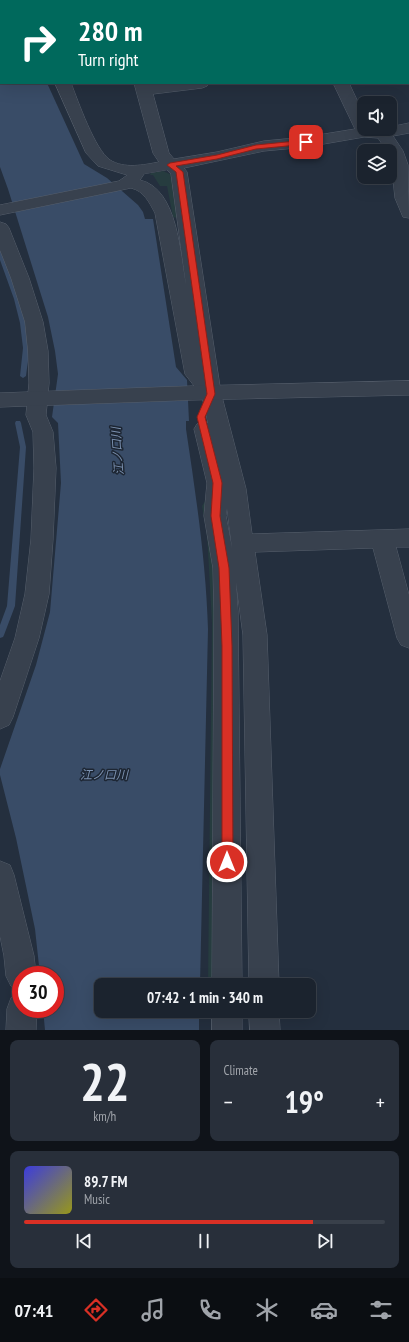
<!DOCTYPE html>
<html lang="en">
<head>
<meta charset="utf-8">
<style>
	:root { --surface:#1b232e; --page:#282f3a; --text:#f1f3f6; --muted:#a0a4aa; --line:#39404a; --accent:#d93025 }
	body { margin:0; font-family:"PT Sans Narrow","Noto Sans JP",sans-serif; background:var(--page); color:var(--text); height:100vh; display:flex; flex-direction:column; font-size:15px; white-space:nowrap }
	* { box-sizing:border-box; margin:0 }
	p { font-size:13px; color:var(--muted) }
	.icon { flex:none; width:22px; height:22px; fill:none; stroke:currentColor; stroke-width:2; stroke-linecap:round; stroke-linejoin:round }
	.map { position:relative; height:1030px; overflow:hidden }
	.panel { display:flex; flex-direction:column; gap:10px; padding:10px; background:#0f1319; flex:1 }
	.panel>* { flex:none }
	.guide { position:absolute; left:0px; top:0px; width:409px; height:84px; box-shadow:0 4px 16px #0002,0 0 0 1px var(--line); background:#00695c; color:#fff; overflow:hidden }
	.tools { position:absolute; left:357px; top:96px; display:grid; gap:8px }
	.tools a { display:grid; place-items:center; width:40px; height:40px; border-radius:8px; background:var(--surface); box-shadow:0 4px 16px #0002,0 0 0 1px var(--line); font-size:20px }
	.speed { position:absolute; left:12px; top:966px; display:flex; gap:8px; font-size:20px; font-weight:700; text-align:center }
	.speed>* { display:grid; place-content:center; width:52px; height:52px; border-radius:50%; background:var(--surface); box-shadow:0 4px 16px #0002,0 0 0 1px var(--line); line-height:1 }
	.speed .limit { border:6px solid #d22; background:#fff; color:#111 }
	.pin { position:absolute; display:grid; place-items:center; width:34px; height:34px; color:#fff; margin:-17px; border-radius:8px; box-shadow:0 2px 6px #0006 }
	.me { position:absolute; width:44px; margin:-22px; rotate:0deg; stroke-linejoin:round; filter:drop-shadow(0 0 3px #0008) }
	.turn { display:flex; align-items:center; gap:14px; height:84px; padding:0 12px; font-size:18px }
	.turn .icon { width:52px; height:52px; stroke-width:2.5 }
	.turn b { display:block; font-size:28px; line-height:34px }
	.big { font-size:30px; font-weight:800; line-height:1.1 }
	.panel .widget { flex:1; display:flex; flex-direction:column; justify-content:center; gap:6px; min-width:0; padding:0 14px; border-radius:8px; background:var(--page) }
	.panel .dial { align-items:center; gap:0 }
	.dial b { font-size:52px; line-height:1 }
	.song { display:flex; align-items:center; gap:12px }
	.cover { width:48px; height:48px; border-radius:6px; background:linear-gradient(135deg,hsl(240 70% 55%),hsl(60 70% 35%)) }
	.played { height:4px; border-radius:2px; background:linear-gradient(90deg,var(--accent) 80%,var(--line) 80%) }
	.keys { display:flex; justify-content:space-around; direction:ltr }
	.heat { display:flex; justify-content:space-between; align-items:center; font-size:22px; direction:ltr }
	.panel .tiles { flex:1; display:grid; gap:10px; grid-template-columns:1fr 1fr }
	.widget:last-child { grid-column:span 2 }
	.trip { position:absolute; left:94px; top:978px; width:222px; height:40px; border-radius:8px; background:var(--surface); box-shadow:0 4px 16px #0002,0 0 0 1px var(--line); font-weight:800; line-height:40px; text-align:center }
	.tab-bar { display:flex; height:64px; justify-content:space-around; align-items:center; background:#0b0e12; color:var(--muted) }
	.tab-bar .icon { width:28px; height:28px }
	.tab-bar .active { color:var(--accent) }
	.tab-bar b { font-size:18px; color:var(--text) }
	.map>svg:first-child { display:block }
	.green { fill:#263c3f }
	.water { fill:#394c67 }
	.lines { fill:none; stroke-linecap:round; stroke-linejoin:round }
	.stream { fill:#394c67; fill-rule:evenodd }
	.minor-casing { stroke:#565f6c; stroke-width:1 }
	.tertiary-casing { stroke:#565f6c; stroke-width:1 }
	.minor { fill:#38414e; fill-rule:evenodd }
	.tertiary { fill:#38414e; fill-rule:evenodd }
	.route { fill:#d93025; stroke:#8d1f18 }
	.labels { text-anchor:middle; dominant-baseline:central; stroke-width:3; stroke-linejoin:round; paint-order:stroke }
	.water-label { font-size:12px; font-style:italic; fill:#7c92b1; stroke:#1d2633 }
</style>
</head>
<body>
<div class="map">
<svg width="409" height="1030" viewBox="0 0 409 1030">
	<rect width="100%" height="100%" fill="#242f3e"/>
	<!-- green -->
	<g class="green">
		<polygon points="163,171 172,175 178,218 173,217 167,186 160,186 153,175 150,175 151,173"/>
		<polygon points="206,500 214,537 219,985 208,985 212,623 207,533 202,506"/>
	</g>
	<!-- water -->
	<path class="water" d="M0 0H23L1 1V83H47L84 164 107 178 138 205 143 212 145 219H153L176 367 187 380 189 421H186V429C196 496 206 562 208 629L200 985H101V1011H199V1030H45L43 1009H55V975H40L35 929 16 838 0 775V769L36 665 50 612 61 483 58 423 52 417 58 374 55 351 48 317 8 189 0 167Z"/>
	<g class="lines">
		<!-- stream -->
		<g class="stream">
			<path d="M0 251 3 253C15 283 28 315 29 348 29 357 27 367 26 376L23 378 20 376 23 348 20 323 14 299 0 260Z"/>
			<polygon points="16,421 20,421 21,423 26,447 15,606 4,635 3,637 0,638 0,625 7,606 20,447 15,423"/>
		</g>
		<!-- minor casing -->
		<g class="minor-casing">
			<g id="minor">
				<rect x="30" y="0" width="14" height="1"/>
				<rect x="116" y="0" width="14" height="1"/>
				<polygon points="162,0 176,0 177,1 163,1"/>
				<rect x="293" y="0" width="14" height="1"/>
				<polygon points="386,0 407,0 385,1"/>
				<rect x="408" y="14" width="1" height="10"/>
				<path d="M55 83H71C78 101 95 150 110 160 124 169 144 165 159 162L153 153 134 83H150V85L164 83H210L207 86 202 88 153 94 169 153 174 159 217 152 264 141 306 137 355 129 333 83H349L364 115V129H390V127L409 123V133L393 136 403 151 408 165 409 218 403 217 395 198 390 151H387L378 138 364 137 306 147 264 151 184 168 187 172 221 393 246 489 252 534 409 529V547H396L409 595V648L401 645 397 638 373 548 255 552 267 635 279 985H249L243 635 236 582 238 612 242 985H212L214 612 213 568 204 516 207 483 194 429 197 424 204 421 208 423 201 392 198 391 185 374 155 213C149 202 144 191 131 188L0 215V205L119 181 126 176 127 175 98 166 86 153ZM167 170 171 174 186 285C180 254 178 189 140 180L144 174ZM227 508 232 548 226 516Z"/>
				<polygon points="0,222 6,224 9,228 29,278 43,322 48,351 49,383 46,415 53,432 56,468 53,539 49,594 39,638 13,717 9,725 0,729 0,681 15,638 25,594 31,539 34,468 33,432 26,415 29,383 28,351 25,322 11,278 0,250"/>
				<polygon points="0,861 10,865 14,875 34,956 36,975 21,975 21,991 11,986 6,976 4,956 0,936"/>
				<polygon points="21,994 21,1009 37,1009 36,1030 6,1030 7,1009 11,998"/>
				<rect x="212" y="1011" width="30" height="19"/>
				<polygon points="249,1011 279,1011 280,1030 250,1030"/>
			</g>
		</g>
		<!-- tertiary casing -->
		<g class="tertiary-casing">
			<polygon id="tertiary" points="409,381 409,395 192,400 0,407 0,393 192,386"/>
		</g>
		<!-- minor -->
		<use href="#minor" class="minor"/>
		<!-- tertiary -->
		<use href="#tertiary" class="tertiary"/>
	</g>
	<!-- route -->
	<polygon class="route" points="306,140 308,141 308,144 256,149 217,159 176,166 183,172 215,394 205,417 222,483 220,516 229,568 232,646 233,862 231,866 227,867 223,866 222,862 222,646 219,568 211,516 213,483 197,417 207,394 176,172 167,165 170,163 217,155 256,145"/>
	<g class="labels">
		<!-- water labels -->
		<g class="water-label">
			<text transform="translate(117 451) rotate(-94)">江ノ口川</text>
			<text x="104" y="774">江ノ口川</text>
		</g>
	</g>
</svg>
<div class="tools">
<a><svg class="icon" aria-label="sound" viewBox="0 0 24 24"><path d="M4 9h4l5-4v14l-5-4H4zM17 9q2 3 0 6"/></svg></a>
<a><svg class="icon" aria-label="layers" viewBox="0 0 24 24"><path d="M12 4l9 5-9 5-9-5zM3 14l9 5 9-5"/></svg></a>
</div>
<div class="speed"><div class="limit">30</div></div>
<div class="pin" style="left:306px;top:142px;background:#d93025"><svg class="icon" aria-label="arrive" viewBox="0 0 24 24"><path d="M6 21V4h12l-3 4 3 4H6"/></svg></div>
<svg class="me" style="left:227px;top:862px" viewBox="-20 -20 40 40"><circle r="17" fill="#d93025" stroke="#fff" stroke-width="3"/><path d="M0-11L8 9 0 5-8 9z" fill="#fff"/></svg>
<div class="trip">07:42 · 1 min · 340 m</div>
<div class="guide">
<div class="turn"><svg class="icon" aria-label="right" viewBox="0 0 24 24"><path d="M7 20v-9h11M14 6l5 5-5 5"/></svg><div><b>280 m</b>Turn right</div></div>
</div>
</div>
<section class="panel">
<div class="tiles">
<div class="widget dial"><b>22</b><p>km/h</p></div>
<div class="widget"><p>Climate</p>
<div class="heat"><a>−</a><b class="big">19°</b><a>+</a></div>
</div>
<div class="widget">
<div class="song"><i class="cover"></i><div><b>89.7 FM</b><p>Music</p></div></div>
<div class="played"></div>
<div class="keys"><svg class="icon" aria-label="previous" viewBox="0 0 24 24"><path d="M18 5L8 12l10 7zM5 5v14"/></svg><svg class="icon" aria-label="pause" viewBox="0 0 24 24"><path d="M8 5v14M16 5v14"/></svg><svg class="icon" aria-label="next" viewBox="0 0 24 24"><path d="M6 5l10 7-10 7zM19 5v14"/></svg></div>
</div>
</div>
</section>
<nav class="tab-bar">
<b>07:41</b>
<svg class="icon active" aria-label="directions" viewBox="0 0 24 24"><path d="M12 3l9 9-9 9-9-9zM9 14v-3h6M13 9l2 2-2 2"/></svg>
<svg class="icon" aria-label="music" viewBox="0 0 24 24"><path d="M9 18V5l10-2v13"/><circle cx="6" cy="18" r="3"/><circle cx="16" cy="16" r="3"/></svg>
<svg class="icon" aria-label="phone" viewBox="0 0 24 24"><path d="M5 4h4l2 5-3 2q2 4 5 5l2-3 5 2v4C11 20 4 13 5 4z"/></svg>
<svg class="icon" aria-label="climate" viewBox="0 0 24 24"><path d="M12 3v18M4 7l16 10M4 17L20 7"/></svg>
<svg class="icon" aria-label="car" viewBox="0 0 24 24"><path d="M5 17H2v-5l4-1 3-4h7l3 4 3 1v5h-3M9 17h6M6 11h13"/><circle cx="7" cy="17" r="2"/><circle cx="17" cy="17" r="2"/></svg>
<svg class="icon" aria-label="filters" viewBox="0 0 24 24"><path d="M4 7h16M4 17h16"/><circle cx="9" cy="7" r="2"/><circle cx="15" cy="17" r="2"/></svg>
</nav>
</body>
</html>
